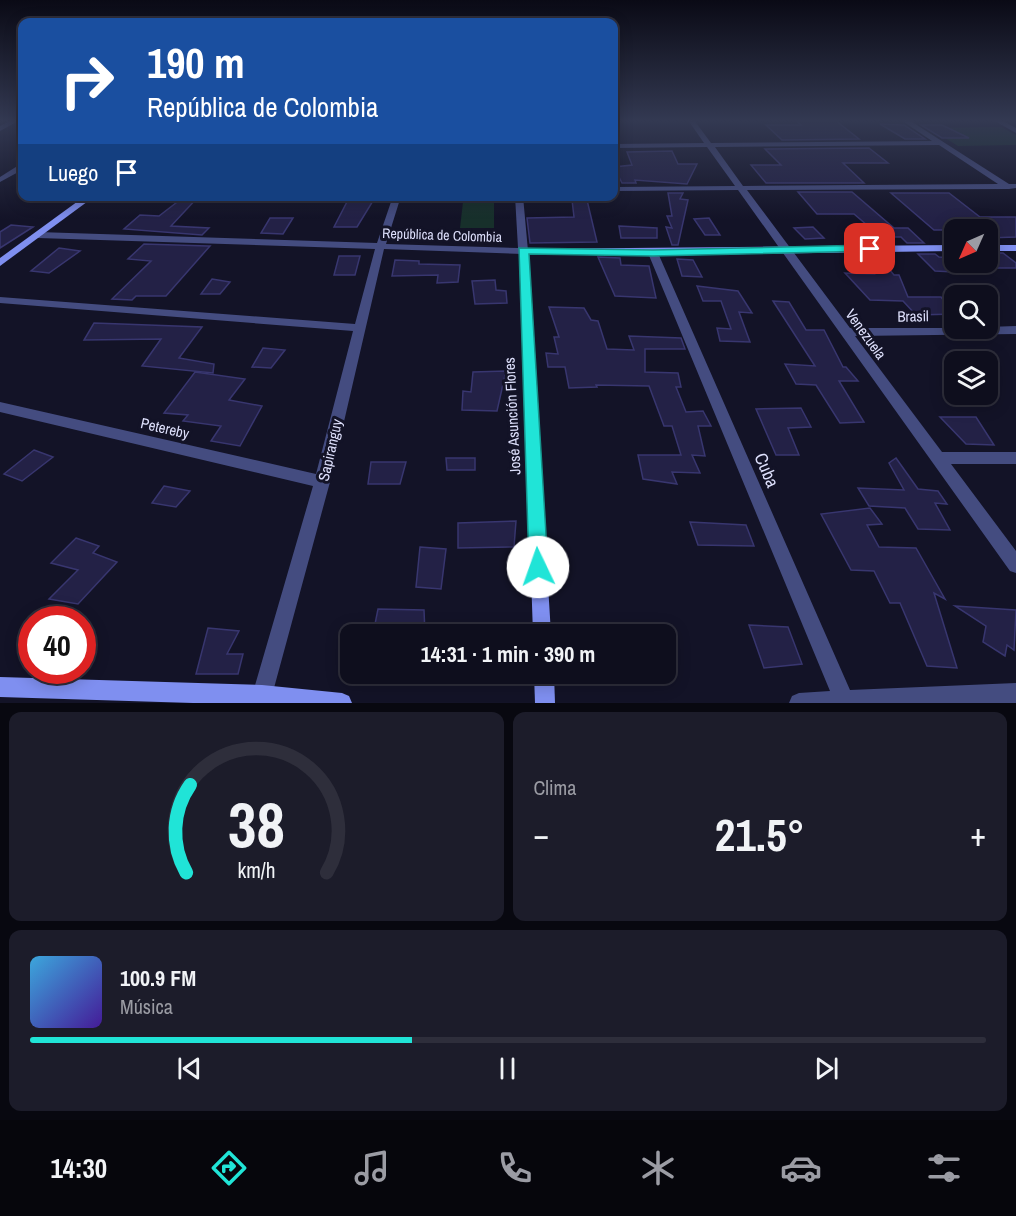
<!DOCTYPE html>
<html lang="es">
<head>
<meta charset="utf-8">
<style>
	:root { --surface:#0e0e1d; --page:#1c1c2a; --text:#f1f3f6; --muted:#9b9ca4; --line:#2e2e3b; --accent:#20e4d7 }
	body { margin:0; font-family:"Archivo Narrow",sans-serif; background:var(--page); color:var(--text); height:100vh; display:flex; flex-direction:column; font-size:22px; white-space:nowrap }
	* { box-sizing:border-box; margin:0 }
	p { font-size:20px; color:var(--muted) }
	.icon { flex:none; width:33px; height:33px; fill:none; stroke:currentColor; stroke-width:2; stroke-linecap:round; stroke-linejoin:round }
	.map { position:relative; height:703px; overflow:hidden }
	.drawer { display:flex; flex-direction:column; gap:9px; padding:9px; background:#080810; flex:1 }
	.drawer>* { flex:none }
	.banner { position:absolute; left:18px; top:18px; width:600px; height:183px; border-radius:12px; box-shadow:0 3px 15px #0003,0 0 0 2px var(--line); background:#1a4fa0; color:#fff; overflow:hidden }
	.needle { width:39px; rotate:225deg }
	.fabs { position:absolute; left:944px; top:219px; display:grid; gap:12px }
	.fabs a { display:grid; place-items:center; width:54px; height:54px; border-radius:12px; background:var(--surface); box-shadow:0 3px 15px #0003,0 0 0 2px var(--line); font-size:30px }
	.speed { position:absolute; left:18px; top:606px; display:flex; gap:12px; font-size:30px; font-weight:700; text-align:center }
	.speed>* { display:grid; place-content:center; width:78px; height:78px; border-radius:50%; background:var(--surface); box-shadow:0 3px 15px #0003,0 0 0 2px var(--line); line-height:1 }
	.speed .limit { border:9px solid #d22; background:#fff; color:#111 }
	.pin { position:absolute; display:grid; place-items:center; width:51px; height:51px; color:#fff; margin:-26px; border-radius:12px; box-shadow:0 3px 9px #0006 }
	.me { position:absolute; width:66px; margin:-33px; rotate:357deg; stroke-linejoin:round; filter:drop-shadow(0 0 4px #0008) }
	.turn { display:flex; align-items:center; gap:21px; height:126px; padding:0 30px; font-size:27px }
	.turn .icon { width:78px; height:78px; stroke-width:2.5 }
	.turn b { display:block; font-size:42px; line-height:51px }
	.then { display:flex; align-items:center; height:57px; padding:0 30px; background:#0003; gap:12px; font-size:22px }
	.big { font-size:45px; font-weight:800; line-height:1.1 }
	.drawer .card { flex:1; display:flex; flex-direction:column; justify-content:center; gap:9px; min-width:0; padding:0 21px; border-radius:12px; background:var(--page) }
	.drawer .dial { align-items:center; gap:0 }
	.dial svg { height:156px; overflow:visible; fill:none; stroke:var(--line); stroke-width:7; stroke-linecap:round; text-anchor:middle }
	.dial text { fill:var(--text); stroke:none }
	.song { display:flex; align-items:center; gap:18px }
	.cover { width:72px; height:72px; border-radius:9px; background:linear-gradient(135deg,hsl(200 70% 55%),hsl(260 70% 35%)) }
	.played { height:6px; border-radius:3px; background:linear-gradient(90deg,var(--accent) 40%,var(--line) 40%) }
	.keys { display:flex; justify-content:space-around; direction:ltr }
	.heat { display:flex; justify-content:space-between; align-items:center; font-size:33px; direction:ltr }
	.drawer .tiles { flex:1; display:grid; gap:9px; grid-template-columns:1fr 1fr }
	.card:last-child { grid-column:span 2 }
	.trip { position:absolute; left:340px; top:624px; width:336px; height:60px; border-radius:12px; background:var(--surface); box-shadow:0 3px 15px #0003,0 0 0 2px var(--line); font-weight:800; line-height:60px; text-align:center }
	.tabs { display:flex; height:96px; justify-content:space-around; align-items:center; background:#06060c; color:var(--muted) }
	.tabs .icon { width:42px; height:42px }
	.tabs .selected { color:var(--accent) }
	.tabs b { font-size:27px; color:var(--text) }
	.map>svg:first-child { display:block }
	.green { fill:#17302b }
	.building { fill:#232146; stroke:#38366f; stroke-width:1.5 }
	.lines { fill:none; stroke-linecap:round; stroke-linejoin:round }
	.street { fill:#444c80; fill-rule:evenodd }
	.secondary { fill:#7f8ff0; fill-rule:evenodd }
	.route { fill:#20e4d7; stroke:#15948c; stroke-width:1.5 }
	.labels { text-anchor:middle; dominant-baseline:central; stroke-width:6; stroke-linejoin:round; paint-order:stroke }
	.far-street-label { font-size:14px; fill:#dddffb; stroke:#131327 }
	.street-label { font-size:15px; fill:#dddffb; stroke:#131327 }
	.near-street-label { font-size:18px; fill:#dddffb; stroke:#131327 }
</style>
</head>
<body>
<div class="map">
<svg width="1016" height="703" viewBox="0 0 1016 703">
	<rect width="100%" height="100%" fill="#131327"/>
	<!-- green -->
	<g class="green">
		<polygon points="1001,127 1016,135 1016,145 958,146 929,128"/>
		<polygon points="463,202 494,202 494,228 460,228"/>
	</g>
	<!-- building -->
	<g class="building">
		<polygon points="795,120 835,120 859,139 782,140 766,125 801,125"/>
		<polygon points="880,124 904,125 925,139 905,139"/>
		<polygon points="921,125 942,125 969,138 942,138"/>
		<polygon points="869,148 888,163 843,163 864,183 766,183 751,165 781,165 765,149"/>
		<polygon points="672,151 678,164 697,164 687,184 635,180 636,183 622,183 614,167 632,165 627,152"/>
		<polygon points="798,192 852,192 894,228 908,228 924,243 907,243 901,237 881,237 854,214 817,214"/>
		<polygon points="668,193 683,193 680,199 688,200 678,245 672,245 666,227 672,228 667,216 672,216"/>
		<polygon points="891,193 949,193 980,217 1016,217 1016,237 987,238 987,230 934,230"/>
		<polygon points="185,196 199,196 171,226 209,228 202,235 124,229 140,215 159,216"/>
		<polygon points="350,196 376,196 357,227 334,227"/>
		<polygon points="572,200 587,200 597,242 530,243 527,218 574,217"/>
		<polygon points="270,218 293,218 283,234 261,233"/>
		<polygon points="709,218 720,235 705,235 694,219"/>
		<polygon points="11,225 33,227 0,248 0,232"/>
		<polygon points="619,226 657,228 657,238 621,238"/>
		<polygon points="813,227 824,238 805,239 794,228"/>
		<polygon points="144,244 208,246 210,246 166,296 136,296 132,300 112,299 151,261 128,259"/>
		<polygon points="59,248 80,251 49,273 31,271"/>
		<polygon points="987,253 1003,253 1016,263 1016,268 987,268"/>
		<polygon points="918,254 935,254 939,257 954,258 954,272 935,271"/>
		<polygon points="339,256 360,256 355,275 334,275"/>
		<polygon points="598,257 620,258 621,265 649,266 656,298 615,296"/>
		<polygon points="858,258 880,258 894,275 899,275 908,297 941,297 954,314 916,315 903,301 870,300 845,273 874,274"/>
		<polygon points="677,259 693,260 702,277 682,276"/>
		<polygon points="395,260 419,261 419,264 460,265 458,282 437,283 438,275 392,276"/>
		<polygon points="212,279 230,282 220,294 201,294"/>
		<polygon points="495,280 496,290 506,291 507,303 475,304 472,281"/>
		<polygon points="697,286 738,291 752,313 739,312 750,342 720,341 717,328 731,329 721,301 703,301"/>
		<polygon points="773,301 789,302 806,330 824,330 843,367 846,367 858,381 839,381 864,422 840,423 816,385 796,384 785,364 815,366"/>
		<polygon points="549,307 584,308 591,320 598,321 607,349 634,350 629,336 681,338 685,349 645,349 645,372 678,373 681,387 676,387 686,412 703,411 711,426 698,426 705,456 692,455 700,473 672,472 677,484 643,479 638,455 681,455 672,426 664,426 649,386 596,385 597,387 569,388 565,367 548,367 546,353 558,354 554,337 559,337"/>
		<polygon points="94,323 202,327 179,358 214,364 213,373 142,366 161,339 84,340"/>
		<polygon points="263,348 285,350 271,368 252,367"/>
		<polygon points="506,371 497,411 462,410 463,391 471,392 473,372"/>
		<polygon points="195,372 245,379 229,400 262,406 240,446 211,441 221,426 183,421 188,415 164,413"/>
		<polygon points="801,408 811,427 788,428 799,455 776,455 756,409"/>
		<polygon points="940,417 976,417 994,445 966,444"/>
		<polygon points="34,450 53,457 22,481 4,474"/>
		<polygon points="446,458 475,458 475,470 447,470"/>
		<polygon points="896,458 918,489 938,491 947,504 935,503 950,530 918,529 905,508 869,506 858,488 904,490 889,463"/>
		<polygon points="371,462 406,462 400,484 368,484"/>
		<polygon points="164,486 190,491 176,507 152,503"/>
		<polygon points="870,508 882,524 867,525 879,547 916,548 945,599 934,593 957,668 927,666 900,603 890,603 874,571 851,570 821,514"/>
		<polygon points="516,521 514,547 458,548 458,523"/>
		<polygon points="690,522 746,525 754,546 698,545"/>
		<polygon points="76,538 99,546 93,553 117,562 78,604 49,599 78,570 51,563"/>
		<polygon points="420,547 446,549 441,589 416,587"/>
		<polygon points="955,606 1016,610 1014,650 1007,645 1005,656 983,642 986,626"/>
		<polygon points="378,609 424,610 425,634 373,634"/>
		<polygon points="749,625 788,627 802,664 764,668"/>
		<polygon points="208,628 239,631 227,654 243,654 238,674 196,674"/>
	</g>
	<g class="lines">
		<!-- street -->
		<g class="street">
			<polygon points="12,120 20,120 0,131 0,126"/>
			<path d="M688 120H694L711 143 932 141 901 120H909L1009 184H1016V188L1009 189 747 190 850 328H987V327L1016 326V334L855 336 942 452H1016V464H951L1016 551V573L1010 571 738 190 614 191V187L735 186 707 147 614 148V144L704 143ZM939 145 998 184 743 186 715 147Z"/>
			<polygon points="993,120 1001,120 1016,128 1016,133"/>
			<polygon points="19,165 22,165 22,170 0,182 0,177"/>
			<polygon points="393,196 401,196 386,244 518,248 515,196 523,196 528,251 523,254 384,249 330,482 271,699 270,703 252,703 251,699 313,486 0,412 0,402 316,474 353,331 0,303 0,297 355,324 375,249 38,238 33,235 38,232 377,243"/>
			<polygon points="653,250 658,253 850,690 1016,683 1016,703 789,703 792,696 799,693 830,691 648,253"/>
		</g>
		<!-- secondary -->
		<g class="secondary">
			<polygon points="85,196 95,196 0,266 0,258"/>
			<polygon points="954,245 954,251 685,255 528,254 551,634 533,634 520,249"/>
			<rect x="987" y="245" width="29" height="6"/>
			<polygon points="534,674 554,674 555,703 535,703"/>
			<polygon points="0,677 262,685 342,693 349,696 352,703 193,703 0,697"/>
		</g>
	</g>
	<!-- sky -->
	<linearGradient id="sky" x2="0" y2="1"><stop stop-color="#0a0a15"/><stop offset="0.55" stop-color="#333952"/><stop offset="1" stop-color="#333952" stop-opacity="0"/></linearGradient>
	<rect width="1016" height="219" fill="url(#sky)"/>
	<!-- route -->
	<polygon class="route" points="870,245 875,249 874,251 653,256 529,254 548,567 545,573 538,576 532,573 529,567 519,248 653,250"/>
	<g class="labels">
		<!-- far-street labels -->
		<g class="far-street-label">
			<text transform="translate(442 235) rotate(2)">República de Colombia</text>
		</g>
		<!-- street labels -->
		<g class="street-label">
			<text transform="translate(913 316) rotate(-1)">Brasil</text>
			<text transform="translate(866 334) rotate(54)">Venezuela</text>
			<text transform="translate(512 416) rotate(-93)">José Asunción Flores</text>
			<text transform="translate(165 428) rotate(13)">Petereby</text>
			<text transform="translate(330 450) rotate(-77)">Sapiranguy</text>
		</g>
		<!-- near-street labels -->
		<g class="near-street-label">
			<text transform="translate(767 470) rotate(67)">Cuba</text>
		</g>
	</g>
</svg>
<div class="fabs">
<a><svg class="needle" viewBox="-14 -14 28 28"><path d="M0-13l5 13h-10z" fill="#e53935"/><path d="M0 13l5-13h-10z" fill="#9b9ca4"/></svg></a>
<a><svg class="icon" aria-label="search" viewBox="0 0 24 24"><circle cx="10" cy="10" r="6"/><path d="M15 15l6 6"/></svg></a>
<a><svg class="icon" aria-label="layers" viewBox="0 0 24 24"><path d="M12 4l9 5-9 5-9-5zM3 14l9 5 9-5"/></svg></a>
</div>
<div class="speed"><div class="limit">40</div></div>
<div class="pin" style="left:870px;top:249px;background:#d93025"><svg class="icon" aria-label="arrive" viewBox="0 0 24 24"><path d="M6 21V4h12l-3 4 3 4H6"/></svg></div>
<svg class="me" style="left:538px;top:567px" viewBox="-20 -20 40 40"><circle r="19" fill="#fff"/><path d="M0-13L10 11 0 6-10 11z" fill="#20e4d7"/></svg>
<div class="trip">14:31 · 1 min · 390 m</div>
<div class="banner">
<div class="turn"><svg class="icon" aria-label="right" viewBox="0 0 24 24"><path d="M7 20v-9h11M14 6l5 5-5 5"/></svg><div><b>190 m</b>República de Colombia</div></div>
<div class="then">Luego<svg class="icon" aria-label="arrive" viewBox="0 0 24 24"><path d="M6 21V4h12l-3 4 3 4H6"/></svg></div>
</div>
</div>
<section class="drawer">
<div class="tiles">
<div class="card dial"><svg viewBox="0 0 100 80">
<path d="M14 69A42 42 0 1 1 86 69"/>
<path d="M14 69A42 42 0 0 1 16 24" stroke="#20e4d7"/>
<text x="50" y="56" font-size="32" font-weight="700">38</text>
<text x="50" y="72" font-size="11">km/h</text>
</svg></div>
<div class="card"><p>Clima</p>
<div class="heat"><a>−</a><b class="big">21.5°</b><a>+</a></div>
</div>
<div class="card">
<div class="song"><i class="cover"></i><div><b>100.9 FM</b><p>Música</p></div></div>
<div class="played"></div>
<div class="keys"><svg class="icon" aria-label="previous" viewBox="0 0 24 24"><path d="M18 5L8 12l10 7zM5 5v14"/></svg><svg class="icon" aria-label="pause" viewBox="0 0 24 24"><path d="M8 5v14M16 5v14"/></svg><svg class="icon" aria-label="next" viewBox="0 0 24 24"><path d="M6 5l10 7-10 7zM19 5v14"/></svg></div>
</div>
</div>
</section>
<nav class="tabs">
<b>14:30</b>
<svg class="icon selected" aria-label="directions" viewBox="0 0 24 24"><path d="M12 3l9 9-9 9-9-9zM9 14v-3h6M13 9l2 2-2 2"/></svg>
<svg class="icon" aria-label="music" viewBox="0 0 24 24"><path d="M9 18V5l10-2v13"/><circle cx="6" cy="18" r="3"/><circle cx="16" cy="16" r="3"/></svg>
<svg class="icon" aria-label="phone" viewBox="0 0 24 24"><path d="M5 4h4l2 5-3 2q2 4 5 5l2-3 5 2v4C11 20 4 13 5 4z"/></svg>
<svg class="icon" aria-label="climate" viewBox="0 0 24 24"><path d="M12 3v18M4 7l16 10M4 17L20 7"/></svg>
<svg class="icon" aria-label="car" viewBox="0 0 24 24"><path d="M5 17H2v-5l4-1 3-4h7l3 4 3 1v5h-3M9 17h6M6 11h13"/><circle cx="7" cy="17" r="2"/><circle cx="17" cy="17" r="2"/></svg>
<svg class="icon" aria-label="filters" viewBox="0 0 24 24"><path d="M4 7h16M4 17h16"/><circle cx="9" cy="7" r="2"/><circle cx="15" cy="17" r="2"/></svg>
</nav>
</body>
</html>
